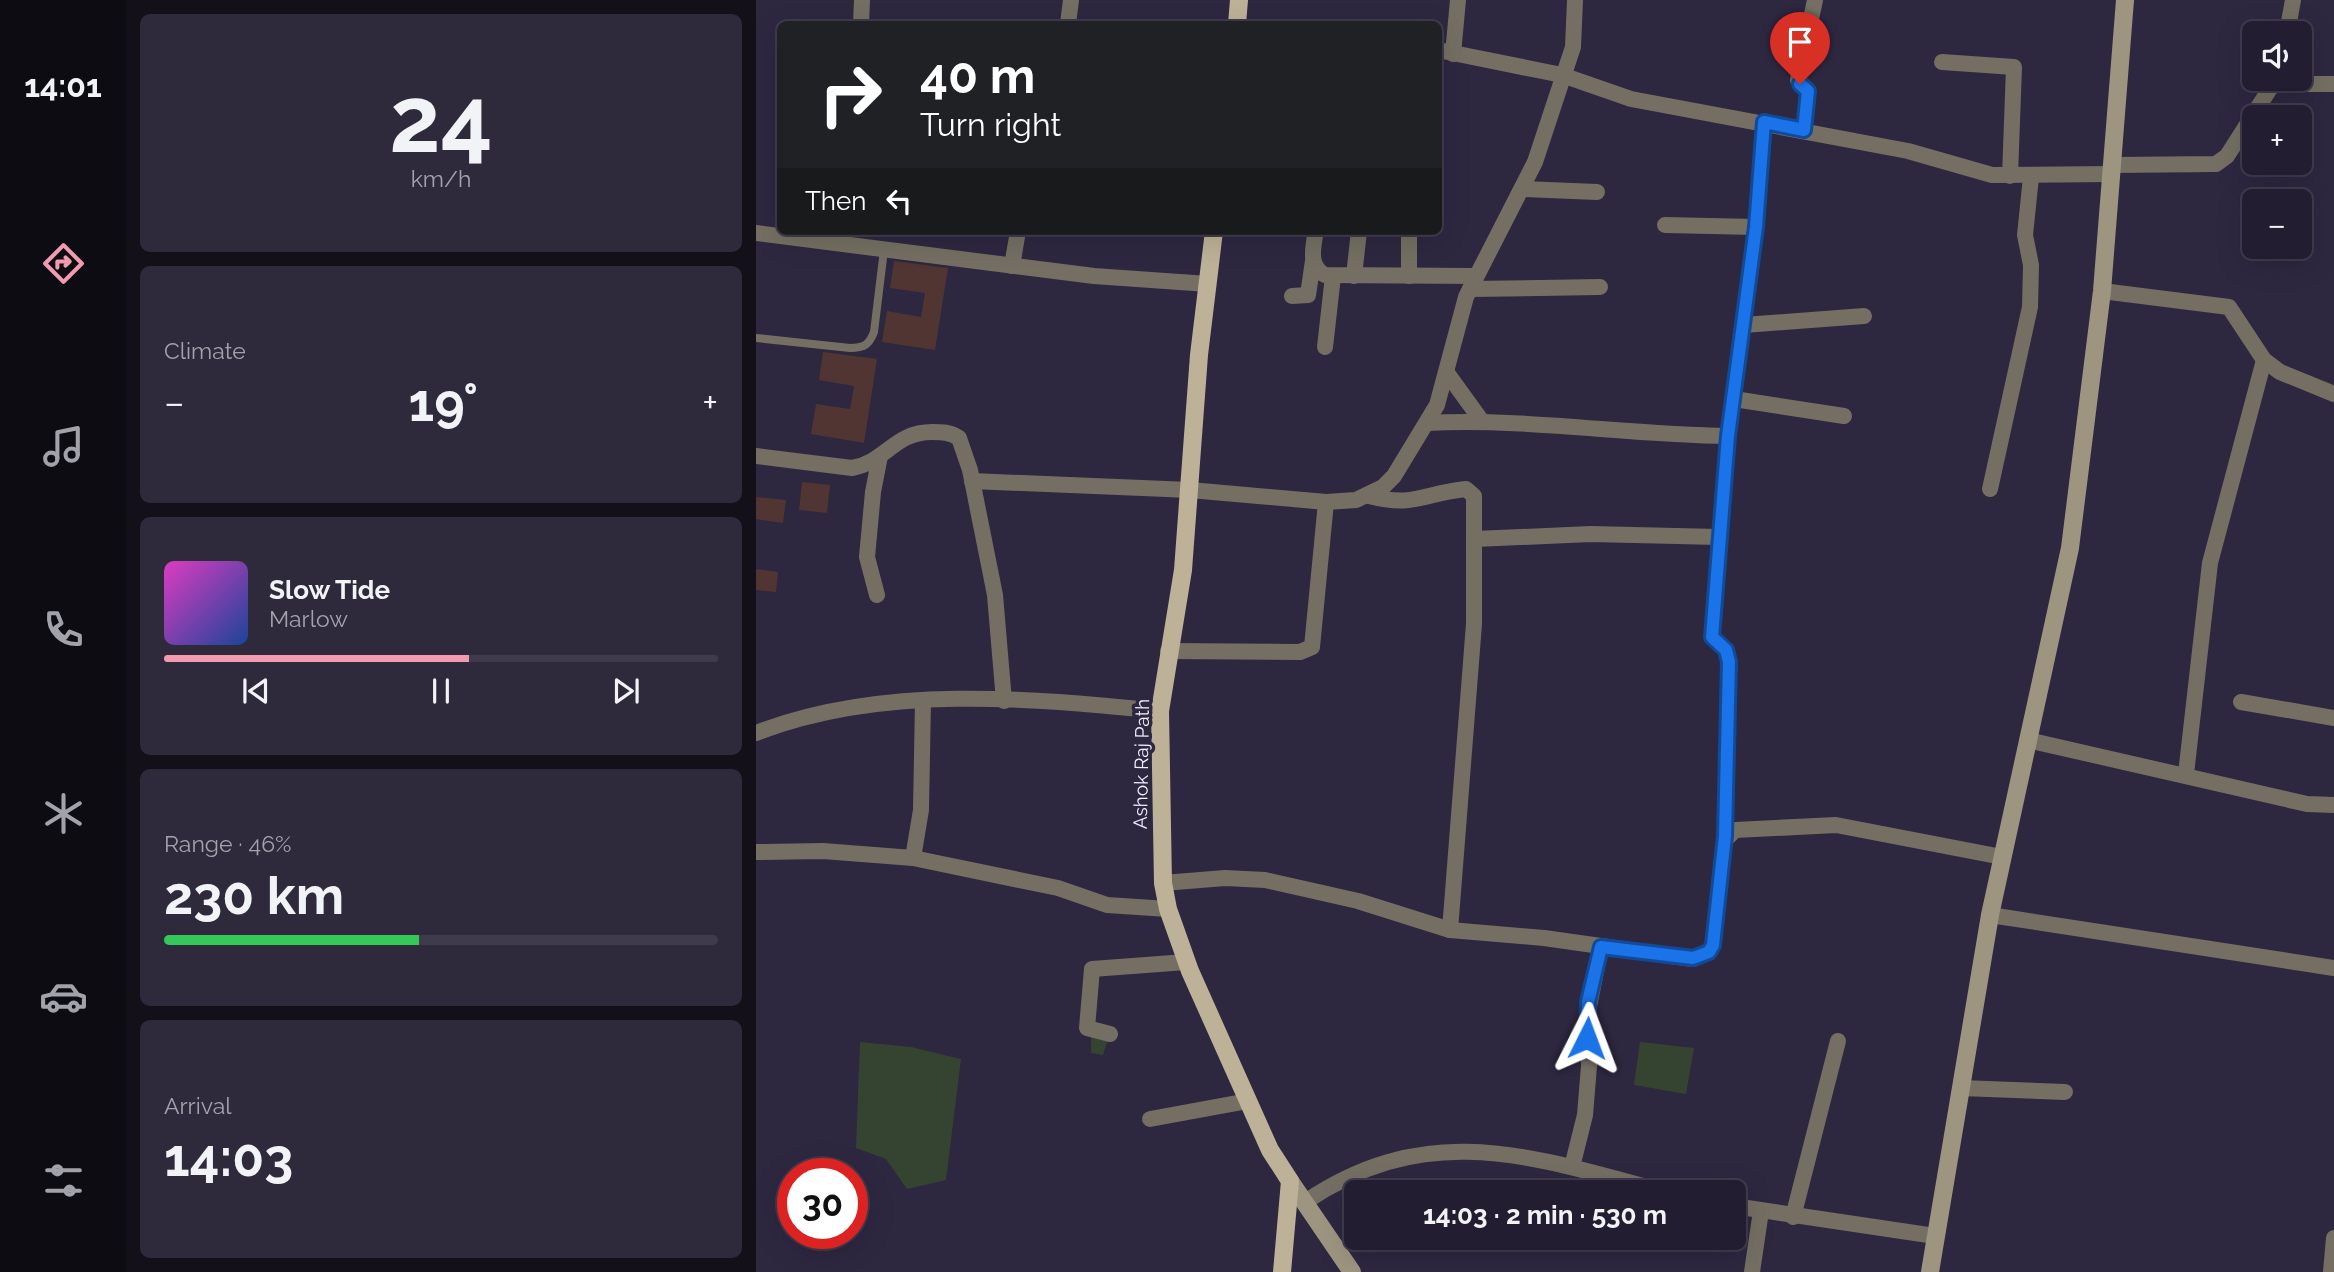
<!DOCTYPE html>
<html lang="en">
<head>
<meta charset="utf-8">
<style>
	:root { --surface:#221d30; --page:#2e2a3c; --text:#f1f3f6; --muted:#a2a2ab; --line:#3f3b4c; --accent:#f29ab0 }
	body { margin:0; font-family:Raleway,sans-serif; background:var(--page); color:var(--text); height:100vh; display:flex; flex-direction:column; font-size:26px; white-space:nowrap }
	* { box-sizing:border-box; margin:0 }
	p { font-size:23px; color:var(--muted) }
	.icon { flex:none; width:38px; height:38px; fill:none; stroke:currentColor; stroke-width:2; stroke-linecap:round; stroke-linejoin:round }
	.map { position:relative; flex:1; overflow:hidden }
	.side { display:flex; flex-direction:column; gap:14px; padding:14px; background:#13101a; width:630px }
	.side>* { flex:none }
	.banner { position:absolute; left:21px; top:21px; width:665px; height:214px; border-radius:10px; box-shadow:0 7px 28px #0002,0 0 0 2px var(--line); background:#202124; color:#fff; overflow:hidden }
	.fabs { position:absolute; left:1486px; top:21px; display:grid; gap:14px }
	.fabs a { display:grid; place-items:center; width:70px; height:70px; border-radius:10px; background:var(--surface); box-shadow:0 7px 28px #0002,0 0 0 2px var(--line); font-size:35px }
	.speed { position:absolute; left:21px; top:1158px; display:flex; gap:14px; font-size:35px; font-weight:700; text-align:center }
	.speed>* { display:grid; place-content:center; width:91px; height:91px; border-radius:50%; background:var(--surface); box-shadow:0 7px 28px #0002,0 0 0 2px var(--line); line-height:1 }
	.speed .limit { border:10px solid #d22; background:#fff; color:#111 }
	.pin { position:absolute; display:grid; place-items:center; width:60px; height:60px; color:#fff; margin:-72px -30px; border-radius:50% 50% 50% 0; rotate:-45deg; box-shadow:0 0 7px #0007 }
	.pin .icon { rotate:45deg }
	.me { position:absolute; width:77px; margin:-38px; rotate:3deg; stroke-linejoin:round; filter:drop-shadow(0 0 5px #0008) }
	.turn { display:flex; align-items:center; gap:24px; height:147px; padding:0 28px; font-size:32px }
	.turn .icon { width:91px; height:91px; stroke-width:2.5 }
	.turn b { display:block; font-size:49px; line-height:60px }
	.then { display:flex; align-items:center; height:66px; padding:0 28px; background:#0003; gap:14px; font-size:26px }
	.big { font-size:52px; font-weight:700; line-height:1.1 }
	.side .card { flex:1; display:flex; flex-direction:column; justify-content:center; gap:10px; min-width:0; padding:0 24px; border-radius:10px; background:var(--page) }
	.side .dial { align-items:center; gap:0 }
	.dial b { font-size:91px; line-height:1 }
	.song { display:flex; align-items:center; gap:21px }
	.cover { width:84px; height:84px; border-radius:10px; background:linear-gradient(135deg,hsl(310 70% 55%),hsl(220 70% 35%)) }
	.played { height:7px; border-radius:4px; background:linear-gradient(90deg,var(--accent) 55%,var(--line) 55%) }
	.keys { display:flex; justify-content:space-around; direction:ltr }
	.heat { display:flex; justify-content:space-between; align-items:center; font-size:38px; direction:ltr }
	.charge { height:10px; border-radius:5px; background:linear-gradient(90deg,#34c759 46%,var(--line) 0) }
	.trip { position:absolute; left:588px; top:1180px; width:402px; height:70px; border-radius:10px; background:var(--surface); box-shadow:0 7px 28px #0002,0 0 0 2px var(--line); font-weight:700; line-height:70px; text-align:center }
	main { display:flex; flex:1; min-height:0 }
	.tab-bar { display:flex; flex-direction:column; width:126px; justify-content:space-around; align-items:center; background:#0e0c13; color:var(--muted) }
	.tab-bar .icon { width:49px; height:49px }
	.tab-bar .active { color:var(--accent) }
	.tab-bar b { font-size:32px; color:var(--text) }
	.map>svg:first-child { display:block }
	.green { fill:#354431 }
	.building { fill:#513532 }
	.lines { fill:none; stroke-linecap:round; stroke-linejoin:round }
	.lane { stroke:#746f62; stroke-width:8 }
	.street { stroke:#746f62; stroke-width:16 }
	.secondary { stroke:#9d9580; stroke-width:18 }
	.primary { stroke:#bdb297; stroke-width:18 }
	.route-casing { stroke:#114b97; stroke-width:18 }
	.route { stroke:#1a73e8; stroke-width:12 }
	.labels { text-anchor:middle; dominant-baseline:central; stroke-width:7; stroke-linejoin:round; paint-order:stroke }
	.street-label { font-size:19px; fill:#f1eeff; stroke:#2d2740 }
</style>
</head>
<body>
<main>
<nav class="tab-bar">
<b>14:01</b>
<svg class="icon active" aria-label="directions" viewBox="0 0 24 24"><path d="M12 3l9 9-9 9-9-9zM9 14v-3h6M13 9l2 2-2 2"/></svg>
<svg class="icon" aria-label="music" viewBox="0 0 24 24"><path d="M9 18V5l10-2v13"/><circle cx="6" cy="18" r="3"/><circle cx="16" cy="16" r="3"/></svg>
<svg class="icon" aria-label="phone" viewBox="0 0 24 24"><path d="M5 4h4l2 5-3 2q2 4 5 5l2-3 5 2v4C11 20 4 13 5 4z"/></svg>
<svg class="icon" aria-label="climate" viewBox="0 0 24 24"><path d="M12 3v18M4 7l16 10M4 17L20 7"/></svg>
<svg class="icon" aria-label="car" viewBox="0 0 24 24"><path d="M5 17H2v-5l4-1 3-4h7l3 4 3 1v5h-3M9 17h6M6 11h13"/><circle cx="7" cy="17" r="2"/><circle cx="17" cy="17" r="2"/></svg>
<svg class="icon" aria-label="filters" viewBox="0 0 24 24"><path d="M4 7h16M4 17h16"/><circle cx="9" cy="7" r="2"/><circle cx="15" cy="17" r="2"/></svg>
</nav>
<section class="side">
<div class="card dial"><b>24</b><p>km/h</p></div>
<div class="card"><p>Climate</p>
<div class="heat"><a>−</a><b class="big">19°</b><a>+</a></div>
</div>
<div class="card">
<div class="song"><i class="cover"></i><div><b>Slow Tide</b><p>Marlow</p></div></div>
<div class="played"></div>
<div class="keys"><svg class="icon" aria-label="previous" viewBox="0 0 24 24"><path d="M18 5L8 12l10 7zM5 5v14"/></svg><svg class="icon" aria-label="pause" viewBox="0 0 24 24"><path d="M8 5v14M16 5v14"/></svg><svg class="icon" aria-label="next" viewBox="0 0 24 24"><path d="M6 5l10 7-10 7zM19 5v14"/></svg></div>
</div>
<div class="card"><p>Range · 46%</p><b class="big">230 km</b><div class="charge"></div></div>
<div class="card"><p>Arrival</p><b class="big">14:03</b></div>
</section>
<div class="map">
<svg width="1578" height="1272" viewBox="0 0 1578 1272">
	<rect width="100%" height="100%" fill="#2d2740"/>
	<!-- green -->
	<g class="green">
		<polygon points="335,1031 353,1036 347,1055 335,1053"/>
		<polygon points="104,1042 155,1047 205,1059 190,1180 151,1189 130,1159 100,1148"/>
		<polygon points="884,1042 938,1048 930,1094 878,1085"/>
	</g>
	<!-- building -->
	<g class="building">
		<polygon points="138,261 192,268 179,350 126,342 131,311 165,317 169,293 134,288"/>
		<polygon points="67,352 121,359 108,443 55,434 60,404 94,409 98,386 63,380"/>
		<polygon points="46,482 74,485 71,513 43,510"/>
		<polygon points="0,497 30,500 27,523 0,519"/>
		<polygon points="0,569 22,572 20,592 0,590"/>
	</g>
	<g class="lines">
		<!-- lane -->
		<path class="lane" d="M0 338 94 348C108 348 113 345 118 332L128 250"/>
		<!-- street -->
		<g class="street">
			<polyline points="105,24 106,0"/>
			<polyline points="312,24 315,0"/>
			<polyline points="1531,33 1537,0"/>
			<polyline points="682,50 806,75 875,99 1152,151 1236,175 1356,174"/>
			<polyline points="697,54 702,0"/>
			<polyline points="1186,62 1258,67 1254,176"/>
			<polyline points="1048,130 1052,91 1042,80 1059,0"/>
			<polyline points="1357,165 1460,164 1471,156 1515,87 1523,84 1578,84"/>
			<polyline points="767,189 841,192"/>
			<polyline points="909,225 1000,227"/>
			<path d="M560 231C557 247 552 267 569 275L720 276"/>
			<polyline points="0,233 338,276 452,284"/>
			<polyline points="256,266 262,231"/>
			<polyline points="598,276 603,231"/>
			<polyline points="653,276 653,231"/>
			<polyline points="714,289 844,287"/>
			<polyline points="1346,291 1473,307 1508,360 1524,372 1578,394"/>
			<polyline points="536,296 552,295 557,261"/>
			<polyline points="988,325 1108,316"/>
			<polyline points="569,347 577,276"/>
			<polyline points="691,373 725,420"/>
			<polyline points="978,399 1088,416"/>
			<path d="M671 423C772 418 871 435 972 436L956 637 970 650 973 662 969 836"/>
			<polyline points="972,436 1000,227 1008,123"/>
			<path d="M0 456 96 468C130 462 138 432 176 432 186 432 194 432 203 438L214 470 239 595 248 701"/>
			<polyline points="216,481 434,490 570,502 600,500 627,487 638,476 681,405 710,297 779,162 817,47 819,0"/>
			<polyline points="1234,489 1274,307 1275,265 1269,235 1275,177"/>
			<path d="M613 496C659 508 668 493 710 489L718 496V624L694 930"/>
			<polyline points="719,539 835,534 963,537"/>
			<polyline points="121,595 111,557 117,492 124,456"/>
			<polyline points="412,651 544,652 556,647 570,502"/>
			<polyline points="1485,702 1578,718"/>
			<path d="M0 733C126 684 273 698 404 711"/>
			<polyline points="1272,740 1551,804 1578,805"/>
			<polyline points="1430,774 1454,563 1508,360"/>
			<polyline points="0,852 67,851 157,858 302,888 351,905 412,909"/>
			<polyline points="157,858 165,810 167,701"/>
			<polyline points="407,883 469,878 509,880 602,901 694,930 788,938 937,959 953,952 957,945 968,841 979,830 1080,825 1246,857"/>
			<polyline points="1234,915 1578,968"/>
			<polyline points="354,1034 331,1028 336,969 430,962"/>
			<polyline points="1205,1088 1309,1092"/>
			<polyline points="394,1119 492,1101"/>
			<polyline points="816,1167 829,1115 833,1066 831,1016 845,947"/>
			<path d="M549 1202C673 1118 777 1157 909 1192"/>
			<polyline points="978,1206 1179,1236"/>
			<polyline points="1037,1217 1082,1041"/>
			<polyline points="996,1272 1005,1211"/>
			<polyline points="1575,1272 1578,1238"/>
		</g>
		<!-- secondary -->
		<g class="secondary">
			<polyline points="534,1181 596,1272"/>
			<polyline points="1174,1272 1234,915 1314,548 1346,291 1369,0"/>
		</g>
		<!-- primary -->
		<g class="primary">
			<polyline points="481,24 483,0"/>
			<polyline points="458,231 443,355 427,570 404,711 407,883 412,909 434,971 514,1150 534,1181 526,1272"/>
		</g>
	</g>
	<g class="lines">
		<!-- route casing -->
		<g class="route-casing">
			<polyline id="route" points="831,1038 832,1002 845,947 937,958 953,952 957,945 969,836 973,662 970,650 956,637 972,436 1000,227 1008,122 1048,130 1052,91 1044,84"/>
		</g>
		<!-- route -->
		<use href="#route" class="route"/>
	</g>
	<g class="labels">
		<!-- street labels -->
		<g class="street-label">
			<text transform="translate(385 764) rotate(-89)">Ashok Raj Path</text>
		</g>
	</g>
</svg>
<div class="fabs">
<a><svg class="icon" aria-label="sound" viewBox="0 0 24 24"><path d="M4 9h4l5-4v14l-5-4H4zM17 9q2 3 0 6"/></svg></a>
<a>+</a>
<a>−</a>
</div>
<div class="speed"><div class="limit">30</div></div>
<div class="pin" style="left:1044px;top:84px;background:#d93025"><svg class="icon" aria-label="arrive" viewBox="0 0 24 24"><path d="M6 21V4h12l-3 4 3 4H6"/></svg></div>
<svg class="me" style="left:831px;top:1038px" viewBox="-20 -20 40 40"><path d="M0-17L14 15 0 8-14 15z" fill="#1a73e8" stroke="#fff" stroke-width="4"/></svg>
<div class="trip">14:03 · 2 min · 530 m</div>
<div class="banner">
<div class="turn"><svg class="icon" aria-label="right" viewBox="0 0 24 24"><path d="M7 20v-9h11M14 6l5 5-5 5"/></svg><div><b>40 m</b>Turn right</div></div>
<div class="then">Then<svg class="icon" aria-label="left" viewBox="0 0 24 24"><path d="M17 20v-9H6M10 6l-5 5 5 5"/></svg></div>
</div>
</div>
</main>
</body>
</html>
